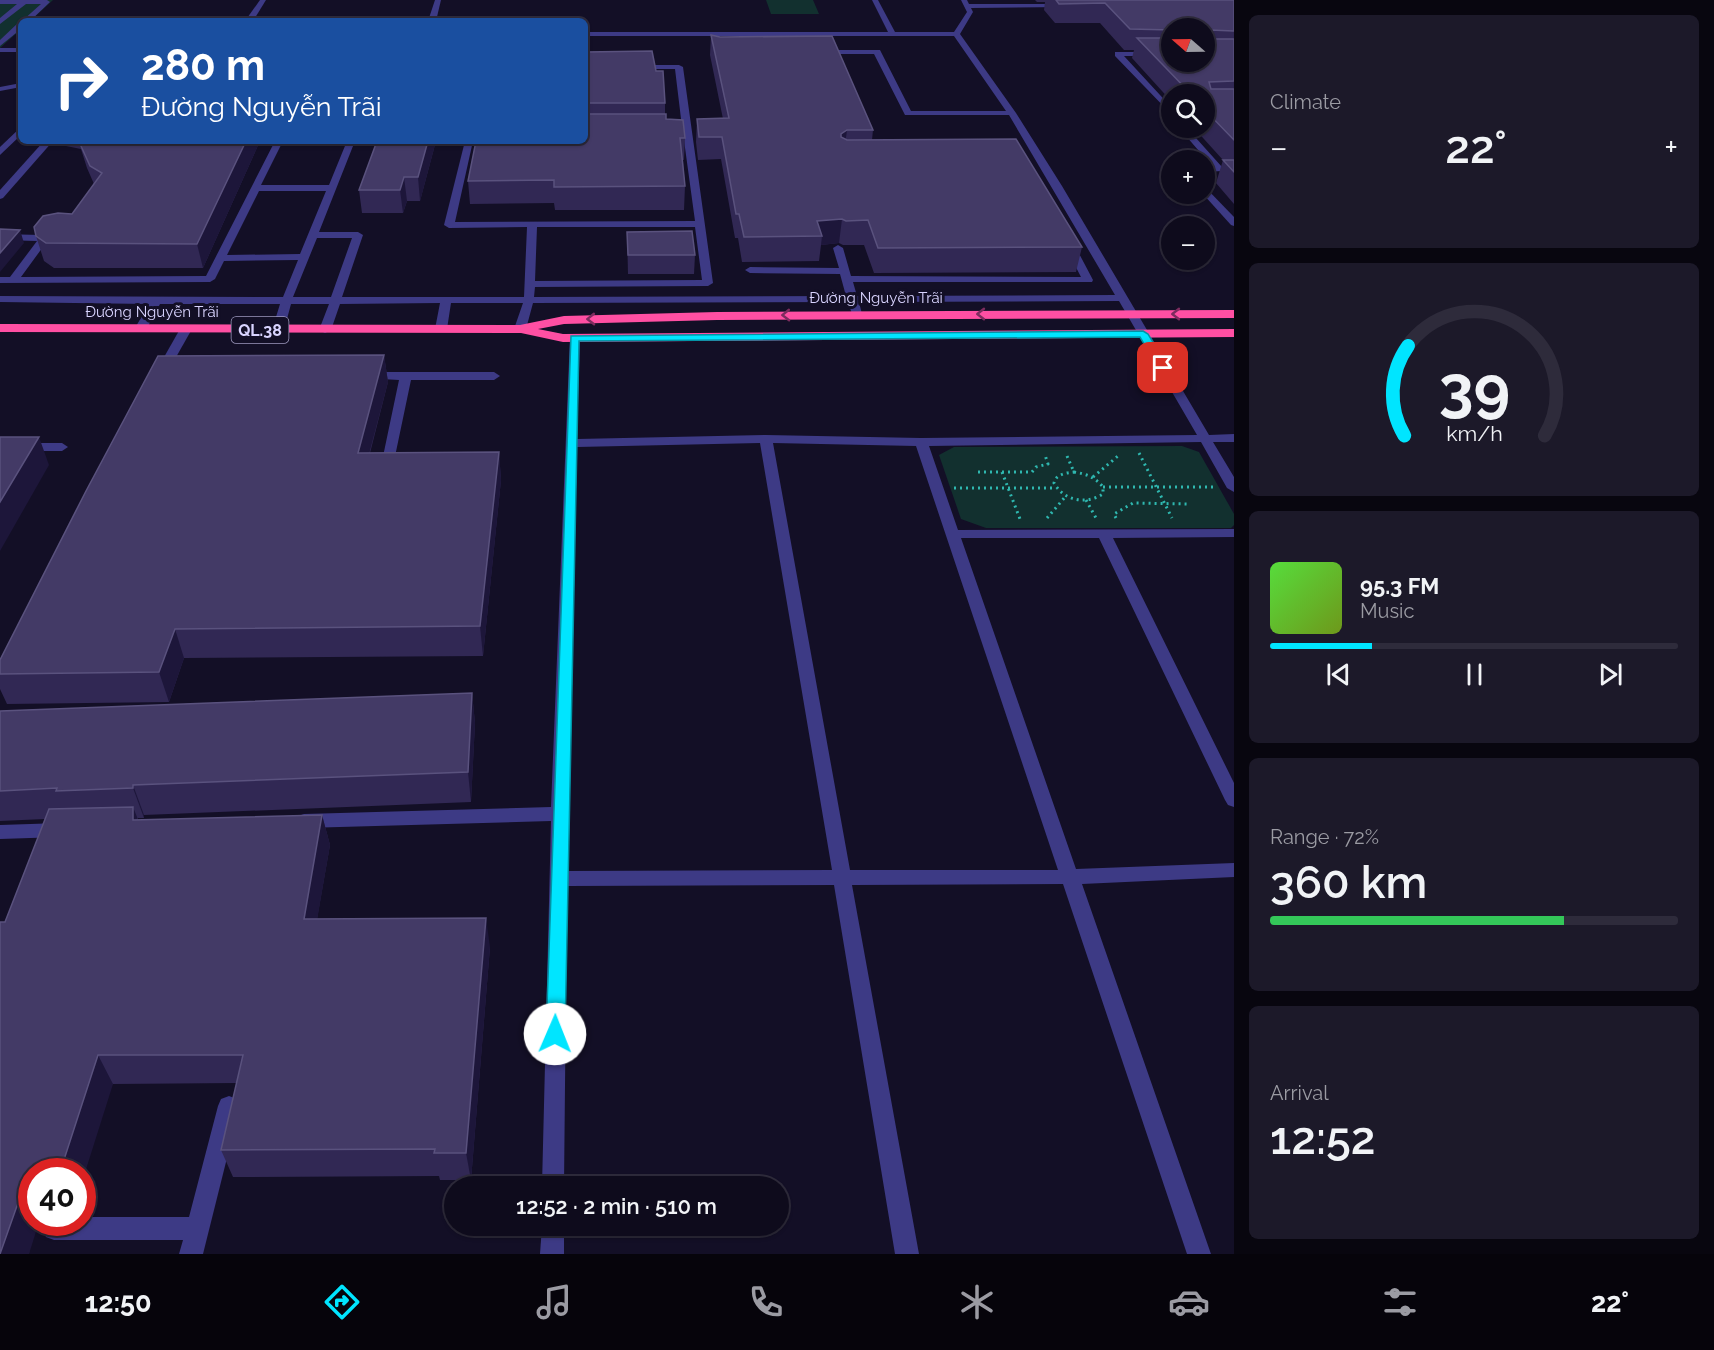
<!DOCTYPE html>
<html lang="en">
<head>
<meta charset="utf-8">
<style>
	:root { --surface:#0e0b1c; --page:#1c1929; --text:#f1f3f6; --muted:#9b9ba3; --line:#2e2b3b; --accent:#00e5ff }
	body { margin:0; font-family:Raleway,sans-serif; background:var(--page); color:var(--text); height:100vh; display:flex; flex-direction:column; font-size:22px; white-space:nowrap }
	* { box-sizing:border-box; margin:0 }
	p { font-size:20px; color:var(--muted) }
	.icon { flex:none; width:33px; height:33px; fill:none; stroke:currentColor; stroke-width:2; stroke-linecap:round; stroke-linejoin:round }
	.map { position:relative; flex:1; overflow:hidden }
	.panel { display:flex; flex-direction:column; gap:15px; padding:15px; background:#08060f; width:480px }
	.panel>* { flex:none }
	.top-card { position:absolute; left:18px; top:18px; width:570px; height:126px; border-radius:9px; box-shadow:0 2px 4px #0004,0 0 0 2px var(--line); background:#1a4fa0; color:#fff; overflow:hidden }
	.needle { width:39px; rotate:290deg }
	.controls { position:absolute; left:1161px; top:18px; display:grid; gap:12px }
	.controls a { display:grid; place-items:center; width:54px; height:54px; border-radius:50%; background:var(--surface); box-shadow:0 2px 4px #0004,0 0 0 2px var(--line); font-size:30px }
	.speed { position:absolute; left:18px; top:1158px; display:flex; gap:12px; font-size:30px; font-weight:700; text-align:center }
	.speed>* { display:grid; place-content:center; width:78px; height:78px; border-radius:50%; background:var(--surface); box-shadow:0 2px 4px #0004,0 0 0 2px var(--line); line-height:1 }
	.speed .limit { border:9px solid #d22; background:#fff; color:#111 }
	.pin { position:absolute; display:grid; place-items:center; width:51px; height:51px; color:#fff; margin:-26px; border-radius:12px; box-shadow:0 3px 9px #0006 }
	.me { position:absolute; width:66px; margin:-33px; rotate:1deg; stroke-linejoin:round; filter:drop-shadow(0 0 4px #0008) }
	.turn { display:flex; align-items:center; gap:21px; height:126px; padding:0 24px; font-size:27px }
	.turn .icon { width:78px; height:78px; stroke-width:2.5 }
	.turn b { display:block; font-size:42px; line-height:51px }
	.big { font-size:45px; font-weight:600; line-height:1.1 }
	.panel .card { flex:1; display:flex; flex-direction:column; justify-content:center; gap:9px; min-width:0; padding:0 21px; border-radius:9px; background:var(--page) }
	.panel .dial { align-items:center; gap:0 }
	.dial svg { height:156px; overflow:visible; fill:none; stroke:var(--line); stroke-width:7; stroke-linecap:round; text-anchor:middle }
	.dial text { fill:var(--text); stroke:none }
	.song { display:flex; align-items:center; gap:18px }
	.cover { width:72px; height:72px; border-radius:9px; background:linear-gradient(135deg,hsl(110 70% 55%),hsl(80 70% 35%)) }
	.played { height:6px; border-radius:3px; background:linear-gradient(90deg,var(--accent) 25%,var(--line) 25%) }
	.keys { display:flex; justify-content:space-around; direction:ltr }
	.heat { display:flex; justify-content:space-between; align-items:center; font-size:33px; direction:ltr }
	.charge { height:9px; border-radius:4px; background:linear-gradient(90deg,#34c759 72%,var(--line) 0) }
	.trip { position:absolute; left:444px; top:1176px; width:345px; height:60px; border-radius:30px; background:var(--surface); box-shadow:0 2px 4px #0004,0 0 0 2px var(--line); font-weight:600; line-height:60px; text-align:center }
	.tab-bar { display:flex; height:96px; justify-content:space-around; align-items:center; background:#06040b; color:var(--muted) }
	.tab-bar .icon { width:42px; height:42px }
	.tab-bar .selected { color:var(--accent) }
	.tab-bar b { font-size:27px; color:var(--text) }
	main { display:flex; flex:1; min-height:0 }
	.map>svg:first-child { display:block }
	.green { fill:#12302f }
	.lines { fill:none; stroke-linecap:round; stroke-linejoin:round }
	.path { stroke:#2fb8b0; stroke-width:3; stroke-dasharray:2 4; stroke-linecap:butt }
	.minor { fill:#3d3a85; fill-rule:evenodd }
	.highway { fill:#ff4fa3; fill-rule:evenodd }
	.wall { fill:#312854; fill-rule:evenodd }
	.shaded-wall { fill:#1d163a }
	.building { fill:#433a66; stroke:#5a527e; stroke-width:1.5 }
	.oneway { stroke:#7d2c5e }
	.route { fill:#00e5ff; stroke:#0095a6; stroke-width:1.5 }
	.labels { text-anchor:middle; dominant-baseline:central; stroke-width:6; stroke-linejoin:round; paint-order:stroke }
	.far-street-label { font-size:15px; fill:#d9d4ff; stroke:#130f26 }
	.shield { fill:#130f26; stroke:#9e99be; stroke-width:1.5 }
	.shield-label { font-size:16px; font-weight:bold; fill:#d9d4ff }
</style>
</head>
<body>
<main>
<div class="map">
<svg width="1234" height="1254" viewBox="0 0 1234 1254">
	<rect width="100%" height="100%" fill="#130f26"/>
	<!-- green -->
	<g class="green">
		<polygon points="0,0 53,0 30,21 21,21 21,29 0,48"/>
		<polygon points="766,0 813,0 819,14 771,14"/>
		<polygon points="1182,446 1199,452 1234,514 1234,525 1231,528 986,528 961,519 939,455 954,447"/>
	</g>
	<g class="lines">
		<!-- path -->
		<g class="path">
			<polyline points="1139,453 1172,518"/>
			<polyline points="1067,456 1074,472"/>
			<polyline points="978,472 1032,472 1036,467 1048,464 1045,455"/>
			<polyline points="1002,472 1020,519"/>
			<path d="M1074 472C1086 474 1095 477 1103 487V494C1086 505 1064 501 1054 483 1056 474 1066 473 1074 472Z"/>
			<polyline points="1093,477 1118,456"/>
			<polyline points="1103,487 1214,487"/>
			<polyline points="954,488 1056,488"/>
			<polyline points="1086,500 1096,518"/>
			<polyline points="1047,518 1066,496"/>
			<polyline points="1116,518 1114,514 1133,503 1188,504"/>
		</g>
		<!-- minor -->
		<g class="minor">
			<polygon points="0,0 47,0 50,2 30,21 22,21 41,4 26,4 0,24 0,18 17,4 0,4"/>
			<polygon points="260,0 266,0 253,21 245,21"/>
			<polygon points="435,0 441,0 436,21 428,21"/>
			<path d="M872 0H878L895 32H954L967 12 961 0H967L969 4H1066L1064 7 971 8 973 12 960 34 1016 113 1062 186 1209 435 1234 434V442H1213L1234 477V492L1227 488 1201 442 929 446 958 530 1234 529V537L1113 538 1234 783V807L1228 805 1225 800 1099 538H961L1076 869 1234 863V877L1082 884 1211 1254H1187L1063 884 852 885 919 1254H895L834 885 567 886 564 1186H542L551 821 304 828 298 826 295 821 298 816 304 814 551 807 570 336H578L580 338 577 439 766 435 921 438 1197 435 1119 301 859 302 862 314 857 317 852 314 848 302 533 303 526 329 520 332 514 329 523 303H451L447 329 441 332 435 329 440 303 340 304 331 330 325 333 319 330 329 304H291L284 330 278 333 272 330 280 304H160L147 328 141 331 135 328 149 304 0 302V296L283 297 298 260 224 261 215 279 210 282 0 283V277H10L37 241 0 240V234L41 235 51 226 56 229 21 277 206 276 275 141H283L261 185H329L347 141H355L319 232H358L363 235 342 297H524L527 227 449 228 444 225 465 141H473L455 222 695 221 683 133H666L662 130 666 127H682L675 69H632V65H679L683 67 713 283 708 286 535 287 534 297 846 296 840 274 750 273 745 270 750 267 839 268 833 248 838 245 843 248 851 276 1081 277 1064 244 1069 241 1074 244 1093 280 1092 282H853L857 296 1115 295 1009 115H905L874 54H821L817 52 821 50H880L911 111H1006L954 36H585V32H888ZM259 191H326L300 254 227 255ZM537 227H695L702 280 535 281ZM317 238H352L331 297H293ZM760 443 832 870 567 871 577 447ZM773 443 916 446 1058 870H850Z"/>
			<polygon points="18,23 21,23 21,29 0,46 0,40"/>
			<rect x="0" y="48" width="21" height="4"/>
			<polygon points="1118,52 1172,52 1172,56 1124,56 1172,108 1172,115 1115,56 1115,52"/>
			<polygon points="21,83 21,87 0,91 0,87"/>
			<polygon points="21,127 21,135 0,155 0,147"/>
			<polygon points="1179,128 1187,128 1222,167 1222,171 1204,172 1204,166 1212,166"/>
			<polygon points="44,141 53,141 3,198 0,199 0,190"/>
			<polygon points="1204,186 1234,217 1234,226 1231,225 1203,194"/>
			<polygon points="186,326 192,329 167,373 161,376 157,375 155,373 180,329"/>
			<polygon points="368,372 494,372 500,376 494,380 411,380 393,466 387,470 381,466 399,380 364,378 364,374"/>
			<polygon points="0,443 62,443 68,447 62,451 0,451"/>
			<polygon points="61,823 67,825 70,830 67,835 61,837 0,839 0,825"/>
			<polygon points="229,1096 237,1099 240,1106 203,1254 179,1254 183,1240 54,1240 46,1237 43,1229 45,1222 82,1222 82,1217 189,1217 218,1106 221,1099"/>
			<polygon points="542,1226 564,1226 564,1254 540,1254"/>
		</g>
		<!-- highway -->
		<polygon class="highway" points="1234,310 1234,318 717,320 564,324 538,329 563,334 1234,329 1234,337 563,342 521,333 0,332 0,324 520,325 564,316 717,312"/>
	</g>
	<!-- wall -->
	<g class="wall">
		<path d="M1035 0H1234V204L1216 183 1223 160 1194 128H1204V94H1172V102L1132 58 1134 50H1124L1100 23H1055L1044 10 1045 2H1037ZM1172 28H1204L1172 62Z"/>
		<polygon points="711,35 873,130 872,140 1082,247 1076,272 874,273 864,245 843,245 839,243 821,245 819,261 742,262 738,238 735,238 721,159 698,160 696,142 697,119 723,119 710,55"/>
		<polygon points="585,52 656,71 665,103 665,114 666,119 685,138 684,160 683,160 685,186 684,210 555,210 554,203 470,204 468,181 585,141"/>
		<polygon points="59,141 260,141 203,268 54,268 44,261 36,236 72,214 94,184 87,168 81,149 61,145"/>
		<polygon points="436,141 420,201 407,201 403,213 362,213 359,190"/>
		<polygon points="627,232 695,255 694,274 628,274"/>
		<polygon points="384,355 388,382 370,453 499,452 501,480 483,656 184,658 169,702 7,704 0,689 0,660"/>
		<polygon points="472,693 475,723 471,802 144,815 144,818 138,818 138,820 322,815 330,845 317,919 490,947 471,1180 440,1180 439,1176 233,1177 221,1150 237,1083 113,1084 32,1172 32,1222 29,1254 5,922 45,819 0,821 0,711"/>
	</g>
	<!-- shaded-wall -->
	<g class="shaded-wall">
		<polygon points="847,130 844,153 841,134"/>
		<polygon points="246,141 260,141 203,268 197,244"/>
		<polygon points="428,141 436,141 420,201 418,177"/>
		<polygon points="404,177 407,201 403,213 400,190"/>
		<polygon points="842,219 839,243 821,245 822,236 817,221"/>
		<polygon points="20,230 24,243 0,272 0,253"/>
		<polygon points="384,355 388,382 362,481 358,453"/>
		<polygon points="39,437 49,465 0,551 0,502"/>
		<polygon points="499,452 501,480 483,656 480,626"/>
		<polygon points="175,629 184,658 169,702 159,672"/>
		<polygon points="472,693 475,723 471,802 468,772"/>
		<polygon points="133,785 144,815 144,818 133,788"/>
		<polygon points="133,807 145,837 133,820"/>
		<polygon points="322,815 330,845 312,949 304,919"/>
		<polygon points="486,918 490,947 471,1180 466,1153"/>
		<polygon points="98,1055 113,1084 82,1182 82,1172 60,1172"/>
		<polygon points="24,1186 32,1197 32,1222 39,1222 29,1254 0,1254"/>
	</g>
	<!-- building -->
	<g class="building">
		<polygon points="1056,0 1234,0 1234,31 1210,30 1208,36 1210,39 1234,39 1234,81 1209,82 1211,89 1234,89 1234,140 1204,109 1204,94 1191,94 1137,38 1172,38 1172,62 1204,62 1204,28 1172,28 1172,30 1130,29 1105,3 1059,4"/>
		<polygon points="711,35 720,37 832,36 873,130 847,130 841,134 841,137 847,140 1016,139 1082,247 878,248 868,220 846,221 842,219 817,221 822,236 744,237 739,214 736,214 722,137 699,137 697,119 729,118"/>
		<polygon points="652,51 656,71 663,71 665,103 585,103 585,52"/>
		<polygon points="585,114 666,114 666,119 683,120 685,138 680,138 685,186 554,187 554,180 468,181 476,141 585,141"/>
		<polygon points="82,141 246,141 197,244 46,243 36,236 34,227 43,216 58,213 72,214 102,173 90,166 81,146"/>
		<polygon points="377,141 428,141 418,177 404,177 400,190 359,190"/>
		<polygon points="1223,160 1234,160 1234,172"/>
		<polygon points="0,229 20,230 0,253"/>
		<polygon points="692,231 695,255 628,255 627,232"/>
		<polygon points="384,355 358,453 499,452 480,626 175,629 159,672 0,674 0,660 86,491 158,356"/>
		<polygon points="0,437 39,437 0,502"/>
		<polygon points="472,693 468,772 133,785 133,788 56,791 57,788 0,791 0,711"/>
		<polygon points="133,807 133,820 322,815 304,919 486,918 466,1153 434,1153 435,1149 221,1150 243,1055 98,1055 60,1172 32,1172 32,1186 24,1186 0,1254 0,922 5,922 49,809"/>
	</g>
	<!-- one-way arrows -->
	<defs><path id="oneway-chevron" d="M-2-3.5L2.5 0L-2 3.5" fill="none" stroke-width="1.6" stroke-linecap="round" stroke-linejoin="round" transform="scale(1.5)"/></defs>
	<g class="oneway">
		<use href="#oneway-chevron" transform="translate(981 314) rotate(180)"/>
		<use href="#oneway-chevron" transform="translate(1176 314) rotate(-180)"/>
		<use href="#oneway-chevron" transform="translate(786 315) rotate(179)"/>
		<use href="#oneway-chevron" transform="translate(591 319) rotate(179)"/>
	</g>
	<!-- route -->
	<polygon class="route" points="1143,331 1148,334 1169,368 1167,371 1160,371 1140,337 579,341 565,1034 562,1040 555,1042 549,1040 546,1034 571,336"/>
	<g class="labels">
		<!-- far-street labels -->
		<g class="far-street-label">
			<text x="876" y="298">Đường Nguyễn Trãi</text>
			<text x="152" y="312">Đường Nguyễn Trãi</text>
		</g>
		<!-- shield labels -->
		<rect class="shield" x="231.5" y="317" width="57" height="26" rx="4.5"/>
		<g class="shield-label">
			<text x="260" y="330">QL.38</text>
		</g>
	</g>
</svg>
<div class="controls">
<a><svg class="needle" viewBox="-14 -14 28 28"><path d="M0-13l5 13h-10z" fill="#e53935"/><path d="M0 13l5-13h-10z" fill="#9b9ba3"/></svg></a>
<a><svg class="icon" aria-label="search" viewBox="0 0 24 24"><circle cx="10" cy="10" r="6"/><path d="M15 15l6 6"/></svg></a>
<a>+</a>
<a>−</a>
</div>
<div class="speed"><div class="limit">40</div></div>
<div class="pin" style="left:1163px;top:368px;background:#d93025"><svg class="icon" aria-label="arrive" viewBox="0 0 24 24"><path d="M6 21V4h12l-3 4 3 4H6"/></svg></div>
<svg class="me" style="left:555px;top:1034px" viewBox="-20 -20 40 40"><circle r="19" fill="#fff"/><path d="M0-13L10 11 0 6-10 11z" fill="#00e5ff"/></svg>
<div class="trip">12:52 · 2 min · 510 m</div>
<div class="top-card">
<div class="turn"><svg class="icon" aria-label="right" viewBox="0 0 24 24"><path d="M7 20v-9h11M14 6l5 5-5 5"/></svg><div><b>280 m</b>Đường Nguyễn Trãi</div></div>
</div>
</div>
<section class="panel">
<div class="card"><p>Climate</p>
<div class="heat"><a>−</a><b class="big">22°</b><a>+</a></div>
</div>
<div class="card dial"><svg viewBox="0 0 100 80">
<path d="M14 69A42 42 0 1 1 86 69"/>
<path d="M14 69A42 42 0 0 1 16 23" stroke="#00e5ff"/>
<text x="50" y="56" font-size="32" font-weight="700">39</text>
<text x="50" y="72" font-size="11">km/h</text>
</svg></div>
<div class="card">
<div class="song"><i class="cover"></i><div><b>95.3 FM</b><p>Music</p></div></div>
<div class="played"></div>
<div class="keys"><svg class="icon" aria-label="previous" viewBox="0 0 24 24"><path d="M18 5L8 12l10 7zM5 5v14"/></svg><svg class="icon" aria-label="pause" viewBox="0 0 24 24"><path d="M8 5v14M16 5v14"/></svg><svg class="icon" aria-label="next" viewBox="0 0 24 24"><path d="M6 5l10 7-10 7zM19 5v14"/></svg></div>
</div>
<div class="card"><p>Range · 72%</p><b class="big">360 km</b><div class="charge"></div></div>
<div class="card"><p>Arrival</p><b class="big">12:52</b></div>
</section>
</main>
<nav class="tab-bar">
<b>12:50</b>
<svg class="icon selected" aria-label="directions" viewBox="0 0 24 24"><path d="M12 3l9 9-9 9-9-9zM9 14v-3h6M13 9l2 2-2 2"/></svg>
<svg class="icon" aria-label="music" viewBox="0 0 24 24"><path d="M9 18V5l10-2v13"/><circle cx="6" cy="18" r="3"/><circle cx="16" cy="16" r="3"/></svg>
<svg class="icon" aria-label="phone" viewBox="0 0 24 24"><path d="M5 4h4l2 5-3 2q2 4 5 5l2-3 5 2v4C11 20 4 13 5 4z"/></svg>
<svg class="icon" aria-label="climate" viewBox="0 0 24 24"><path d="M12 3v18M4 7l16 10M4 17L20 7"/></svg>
<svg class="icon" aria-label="car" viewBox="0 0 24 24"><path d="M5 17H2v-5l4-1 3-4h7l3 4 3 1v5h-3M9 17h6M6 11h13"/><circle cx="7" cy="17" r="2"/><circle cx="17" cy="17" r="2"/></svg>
<svg class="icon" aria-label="filters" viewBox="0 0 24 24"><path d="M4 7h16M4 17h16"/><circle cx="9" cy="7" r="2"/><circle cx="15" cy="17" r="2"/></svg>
<b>22°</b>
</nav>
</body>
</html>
